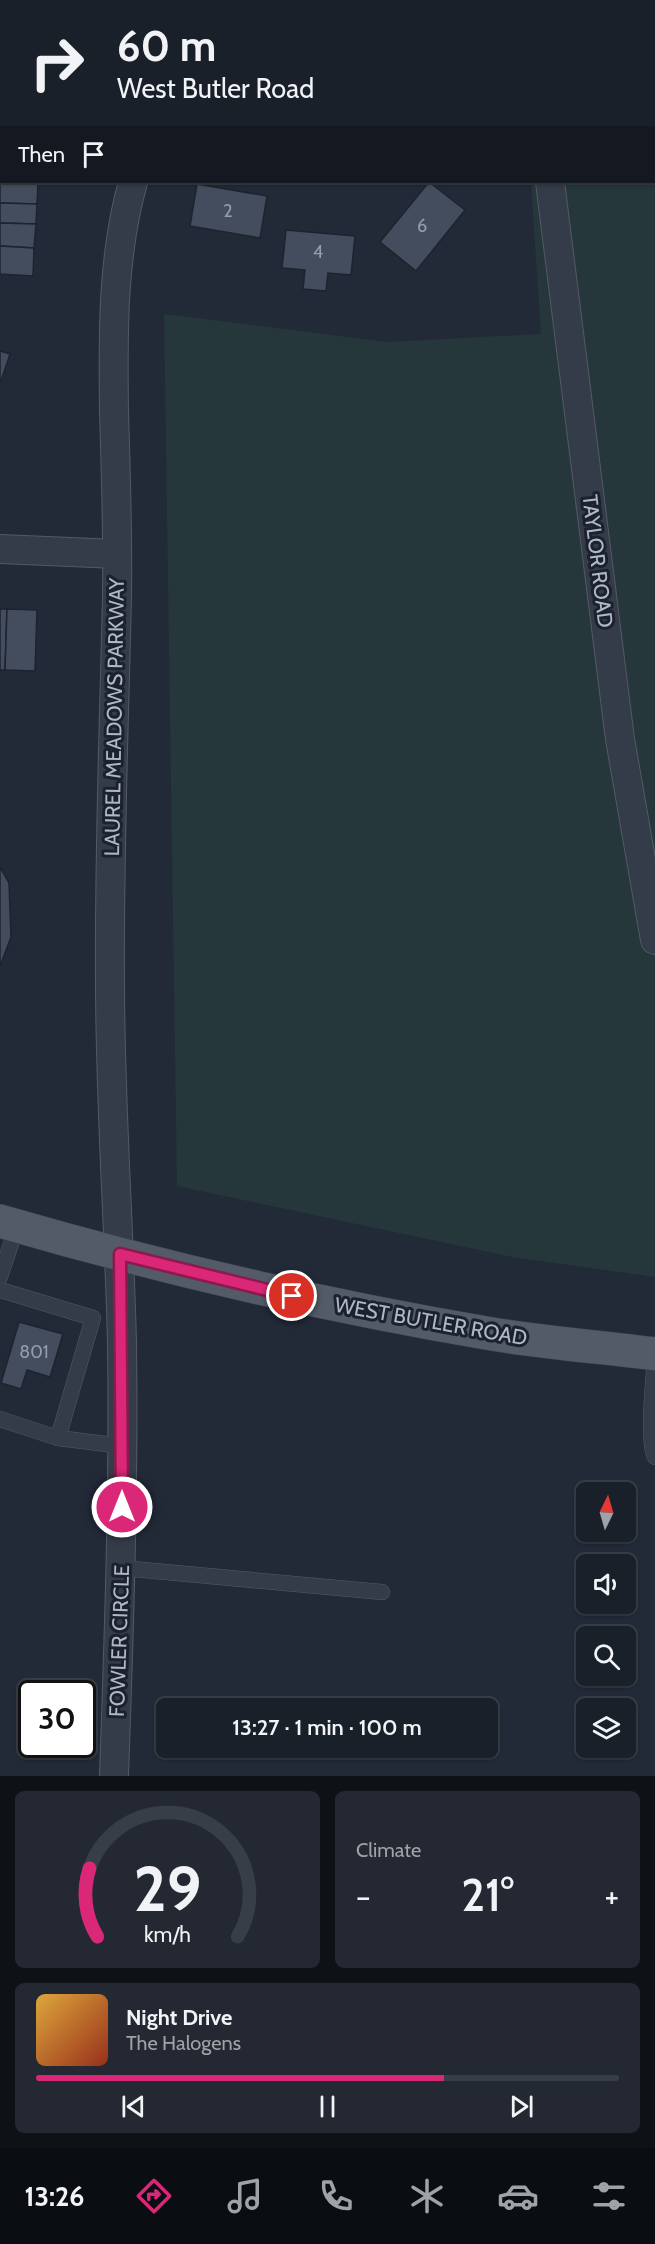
<!DOCTYPE html>
<html lang="en">
<head>
<meta charset="utf-8">
<style>
	:root { --surface:#1a202a; --page:#232832; --text:#f1f3f6; --muted:#9fa3a8; --line:#383e47; --accent:#db2777 }
	body { margin:0; font-family:Cabin,sans-serif; background:var(--page); color:var(--text); height:100vh; display:flex; flex-direction:column; font-size:22px; white-space:nowrap }
	* { box-sizing:border-box; margin:0 }
	p { font-size:20px; color:var(--muted) }
	.icon { flex:none; width:33px; height:33px; fill:none; stroke:currentColor; stroke-width:2; stroke-linecap:round; stroke-linejoin:round }
	.map { position:relative; height:1776px; overflow:hidden }
	.drawer { display:flex; flex-direction:column; gap:15px; padding:15px; background:#0e1217; flex:1 }
	.drawer>* { flex:none }
	.hud { position:absolute; left:0px; top:0px; width:656px; height:183px; box-shadow:0 2px 4px #0004,0 0 0 2px var(--line); background:#1a202a; color:var(--text); overflow:hidden }
	.needle { width:39px; rotate:5deg }
	.fabs { position:absolute; left:576px; top:1482px; display:grid; gap:12px }
	.fabs a { display:grid; place-items:center; width:60px; height:60px; border-radius:9px; background:var(--surface); box-shadow:0 2px 4px #0004,0 0 0 2px var(--line); font-size:30px }
	.speed { position:absolute; left:18px; top:1680px; display:flex; gap:12px; font-size:30px; font-weight:700; text-align:center }
	.speed>* { display:grid; place-content:center; width:78px; height:78px; border-radius:50%; background:var(--surface); box-shadow:0 2px 4px #0004,0 0 0 2px var(--line); line-height:1 }
	.speed .limit { border:3px solid #111; border-radius:9px; background:#fff; color:#111 }
	.pin { position:absolute; display:grid; place-items:center; width:51px; height:51px; color:#fff; margin:-26px; border:3px solid #fff; border-radius:50%; box-shadow:0 2px 6px #0007 }
	.me { position:absolute; width:66px; margin:-33px; rotate:0deg; stroke-linejoin:round; filter:drop-shadow(0 0 4px #0008) }
	.turn { display:flex; align-items:center; gap:21px; height:126px; padding:0 18px; font-size:27px }
	.turn .icon { width:78px; height:78px; stroke-width:2.5 }
	.turn b { display:block; font-size:42px; line-height:51px }
	.then { display:flex; align-items:center; height:57px; padding:0 18px; background:#0003; gap:12px; font-size:22px }
	.big { font-size:45px; font-weight:600; line-height:1.1 }
	.drawer .card { flex:1; display:flex; flex-direction:column; justify-content:center; gap:9px; min-width:0; padding:0 21px; border-radius:9px; background:var(--page) }
	.drawer .dial { align-items:center; gap:0 }
	.dial svg { height:156px; overflow:visible; fill:none; stroke:var(--line); stroke-width:7; stroke-linecap:round; text-anchor:middle }
	.dial text { fill:var(--text); stroke:none }
	.song { display:flex; align-items:center; gap:18px }
	.cover { width:72px; height:72px; border-radius:9px; background:linear-gradient(135deg,hsl(40 70% 55%),hsl(10 70% 35%)) }
	.played { height:6px; border-radius:3px; background:linear-gradient(90deg,var(--accent) 70%,var(--line) 70%) }
	.keys { display:flex; justify-content:space-around; direction:ltr }
	.heat { display:flex; justify-content:space-between; align-items:center; font-size:33px; direction:ltr }
	.drawer .tiles { flex:1; display:grid; gap:15px; grid-template-columns:1fr 1fr }
	.card:last-child { grid-column:span 2 }
	.trip { position:absolute; left:156px; top:1698px; width:342px; height:60px; border-radius:9px; background:var(--surface); box-shadow:0 2px 4px #0004,0 0 0 2px var(--line); font-weight:600; line-height:60px; text-align:center }
	.menu { display:flex; height:96px; justify-content:space-around; align-items:center; background:#0a0d11; color:var(--muted) }
	.menu .icon { width:42px; height:42px }
	.menu .active { color:var(--accent) }
	.menu b { font-size:27px; color:var(--text) }
	.map>svg:first-child { display:block }
	.green { fill:#25373a }
	.building { fill:#434d5d; stroke:#1d232f; stroke-width:1.5 }
	.lines { fill:none; stroke-linecap:round; stroke-linejoin:round }
	.lane-casing { stroke:#535a66; stroke-width:16 }
	.street-casing { stroke:#535a66; stroke-width:30 }
	.primary-casing { stroke:#3f4552; stroke-width:34 }
	.lane { stroke:#353c49; stroke-width:15 }
	.street { stroke:#353c49; stroke-width:28 }
	.primary { stroke:#535b69; stroke-width:33 }
	.route-casing { stroke:#8e194d; stroke-width:15 }
	.route { stroke:#db2777; stroke-width:10 }
	.labels { text-anchor:middle; dominant-baseline:central; stroke-width:6; stroke-linejoin:round; paint-order:stroke }
	.number-label { font-size:18px; fill:#959cab }
	.street-label { font-size:21px; fill:#b0b7c5; stroke:#1b212d }
</style>
</head>
<body>
<div class="map">
<svg width="655" height="1776" viewBox="0 0 655 1776">
	<rect width="100%" height="100%" fill="#222a38"/>
	<!-- green -->
	<polygon class="green" points="519,0 655,0 655,1277 512,1257 177,1186 164,314 387,342 541,334 531,182 654,182 654,2"/>
	<!-- building -->
	<g class="building">
		<polygon points="286,0 337,0 340,2 286,2"/>
		<rect x="0" y="51" width="2" height="31"/>
		<rect x="0" y="100" width="2" height="25"/>
		<rect x="0" y="125" width="2" height="27"/>
		<polygon points="0,171 2,182 38,182 37,204 0,203"/>
		<polygon points="429,182 465,210 416,271 380,242"/>
		<polygon points="197,184 267,196 260,238 190,226"/>
		<polygon points="0,203 37,204 36,224 0,223"/>
		<polygon points="0,223 36,224 34,248 0,246"/>
		<polygon points="286,230 355,236 351,275 328,273 326,291 303,289 305,270 282,268"/>
		<polygon points="0,246 34,248 33,276 0,274"/>
		<polygon points="0,351 10,354 1,381 0,381"/>
		<polygon points="0,609 7,609 5,670 0,670"/>
		<polygon points="7,609 37,610 35,671 5,670"/>
		<polygon points="0,867 9,883 11,937 0,966"/>
		<polygon points="19,1322 63,1334 50,1377 27,1370 21,1389 1,1383"/>
	</g>
	<g class="lines">
		<!-- lane casing -->
		<g class="lane-casing">
			<g id="lane">
				<polyline points="0,1277 17,1226"/>
				<polyline points="0,1290 93,1318 58,1438 0,1419"/>
				<path d="M655 1361C653 1382 647 1441 655 1457"/>
				<polyline points="58,1438 122,1446"/>
				<polyline points="122,1568 382,1592"/>
			</g>
		</g>
		<!-- street casing -->
		<g class="street-casing">
			<g id="street">
				<polyline points="531,0 531,2"/>
				<polyline points="215,2 216,0"/>
				<polyline points="550,182 620,739 655,940"/>
				<polyline points="0,549 117,554"/>
				<path d="M114 1776C119 1632 124 1487 122 1343 119 1222 110 1103 110 982 109 854 114 725 117 597 118 535 116 474 114 412 113 335 112 257 133 182"/>
			</g>
		</g>
		<!-- primary casing -->
		<g class="primary-casing">
			<path id="primary" d="M0 1221C162 1268 326 1306 492 1334 546 1343 601 1347 655 1354"/>
		</g>
		<!-- lane -->
		<use href="#lane" class="lane"/>
		<!-- street -->
		<use href="#street" class="street"/>
		<!-- primary -->
		<use href="#primary" class="primary"/>
	</g>
	<g class="lines">
		<!-- route casing -->
		<g class="route-casing">
			<polyline id="route" points="122,1507 120,1254 292,1296"/>
		</g>
		<!-- route -->
		<use href="#route" class="route"/>
	</g>
	<g class="labels">
		<!-- number labels -->
		<g class="number-label">
			<text x="228" y="211">2</text>
			<text x="422" y="226">6</text>
			<text x="318" y="252">4</text>
			<text x="34" y="1352">801</text>
		</g>
		<!-- street labels -->
		<g class="street-label">
			<text transform="translate(598 561) rotate(83)">TAYLOR ROAD</text>
			<text transform="translate(114 717) rotate(-89)">LAUREL MEADOWS PARKWAY</text>
			<text transform="translate(431 1321) rotate(10)">WEST BUTLER ROAD</text>
			<text transform="translate(119 1641) rotate(-88)">FOWLER CIRCLE</text>
		</g>
	</g>
</svg>
<div class="fabs">
<a><svg class="needle" viewBox="-14 -14 28 28"><path d="M0-13l5 13h-10z" fill="#e53935"/><path d="M0 13l5-13h-10z" fill="#9fa3a8"/></svg></a>
<a><svg class="icon" aria-label="sound" viewBox="0 0 24 24"><path d="M4 9h4l5-4v14l-5-4H4zM17 9q2 3 0 6"/></svg></a>
<a><svg class="icon" aria-label="search" viewBox="0 0 24 24"><circle cx="10" cy="10" r="6"/><path d="M15 15l6 6"/></svg></a>
<a><svg class="icon" aria-label="layers" viewBox="0 0 24 24"><path d="M12 4l9 5-9 5-9-5zM3 14l9 5 9-5"/></svg></a>
</div>
<div class="speed"><div class="limit">30</div></div>
<div class="pin" style="left:292px;top:1296px;background:#d93025"><svg class="icon" aria-label="arrive" viewBox="0 0 24 24"><path d="M6 21V4h12l-3 4 3 4H6"/></svg></div>
<svg class="me" style="left:122px;top:1507px" viewBox="-20 -20 40 40"><circle r="17" fill="#db2777" stroke="#fff" stroke-width="3"/><path d="M0-11L8 9 0 5-8 9z" fill="#fff"/></svg>
<div class="trip">13:27 · 1 min · 100 m</div>
<div class="hud">
<div class="turn"><svg class="icon" aria-label="right" viewBox="0 0 24 24"><path d="M7 20v-9h11M14 6l5 5-5 5"/></svg><div><b>60 m</b>West Butler Road</div></div>
<div class="then">Then<svg class="icon" aria-label="arrive" viewBox="0 0 24 24"><path d="M6 21V4h12l-3 4 3 4H6"/></svg></div>
</div>
</div>
<section class="drawer">
<div class="tiles">
<div class="card dial"><svg viewBox="0 0 100 80">
<path d="M14 69A42 42 0 1 1 86 69"/>
<path d="M14 69A42 42 0 0 1 10 34" stroke="#db2777"/>
<text x="50" y="56" font-size="32" font-weight="700">29</text>
<text x="50" y="72" font-size="11">km/h</text>
</svg></div>
<div class="card"><p>Climate</p>
<div class="heat"><a>−</a><b class="big">21°</b><a>+</a></div>
</div>
<div class="card">
<div class="song"><i class="cover"></i><div><b>Night Drive</b><p>The Halogens</p></div></div>
<div class="played"></div>
<div class="keys"><svg class="icon" aria-label="previous" viewBox="0 0 24 24"><path d="M18 5L8 12l10 7zM5 5v14"/></svg><svg class="icon" aria-label="pause" viewBox="0 0 24 24"><path d="M8 5v14M16 5v14"/></svg><svg class="icon" aria-label="next" viewBox="0 0 24 24"><path d="M6 5l10 7-10 7zM19 5v14"/></svg></div>
</div>
</div>
</section>
<nav class="menu">
<b>13:26</b>
<svg class="icon active" aria-label="directions" viewBox="0 0 24 24"><path d="M12 3l9 9-9 9-9-9zM9 14v-3h6M13 9l2 2-2 2"/></svg>
<svg class="icon" aria-label="music" viewBox="0 0 24 24"><path d="M9 18V5l10-2v13"/><circle cx="6" cy="18" r="3"/><circle cx="16" cy="16" r="3"/></svg>
<svg class="icon" aria-label="phone" viewBox="0 0 24 24"><path d="M5 4h4l2 5-3 2q2 4 5 5l2-3 5 2v4C11 20 4 13 5 4z"/></svg>
<svg class="icon" aria-label="climate" viewBox="0 0 24 24"><path d="M12 3v18M4 7l16 10M4 17L20 7"/></svg>
<svg class="icon" aria-label="car" viewBox="0 0 24 24"><path d="M5 17H2v-5l4-1 3-4h7l3 4 3 1v5h-3M9 17h6M6 11h13"/><circle cx="7" cy="17" r="2"/><circle cx="17" cy="17" r="2"/></svg>
<svg class="icon" aria-label="filters" viewBox="0 0 24 24"><path d="M4 7h16M4 17h16"/><circle cx="9" cy="7" r="2"/><circle cx="15" cy="17" r="2"/></svg>
</nav>
</body>
</html>
